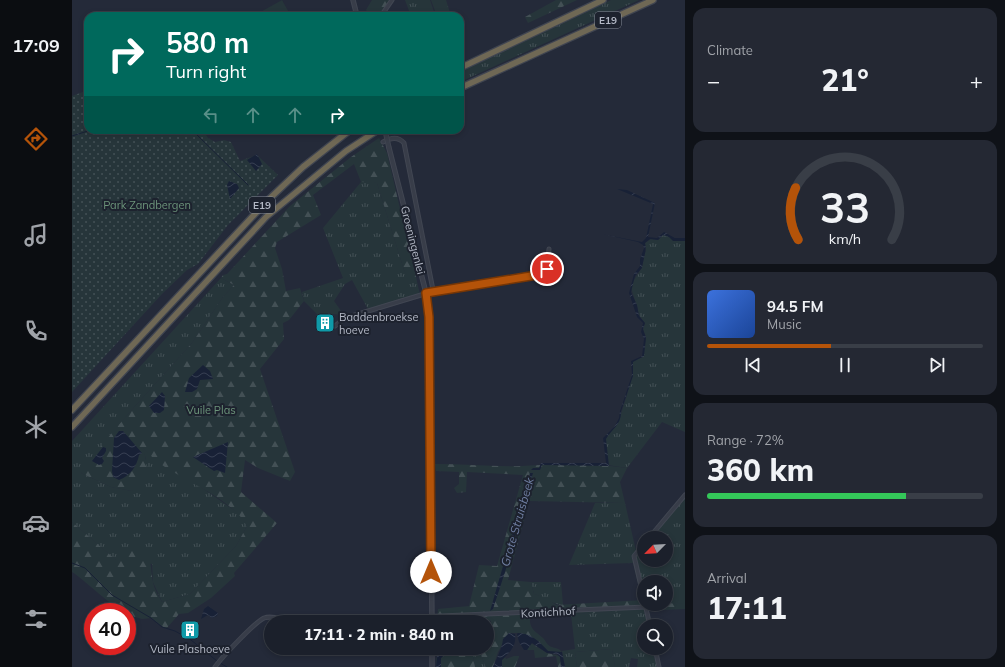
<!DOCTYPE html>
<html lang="en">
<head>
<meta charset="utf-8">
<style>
	:root { --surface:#1b202b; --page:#242833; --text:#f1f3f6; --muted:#a0a3a9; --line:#393e47; --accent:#b45309 }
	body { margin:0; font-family:Mulish,sans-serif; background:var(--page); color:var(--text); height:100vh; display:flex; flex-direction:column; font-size:15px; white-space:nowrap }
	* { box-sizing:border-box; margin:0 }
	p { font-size:13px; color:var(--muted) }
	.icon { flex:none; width:22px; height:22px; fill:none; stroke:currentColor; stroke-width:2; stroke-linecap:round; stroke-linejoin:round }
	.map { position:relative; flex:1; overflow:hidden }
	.side { display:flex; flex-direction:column; gap:8px; padding:8px; background:#0f1218; width:320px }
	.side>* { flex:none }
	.hud { position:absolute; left:12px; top:12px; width:380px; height:122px; border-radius:12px; box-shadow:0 2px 6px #0003,0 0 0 1px var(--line); background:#00695c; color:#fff; overflow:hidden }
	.needle { width:26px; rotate:246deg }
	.controls { position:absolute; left:565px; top:531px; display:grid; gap:8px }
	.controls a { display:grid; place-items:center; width:36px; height:36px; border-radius:50%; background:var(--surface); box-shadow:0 2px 6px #0003,0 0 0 1px var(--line); font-size:20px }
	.speed { position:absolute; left:12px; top:603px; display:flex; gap:8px; font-size:20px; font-weight:700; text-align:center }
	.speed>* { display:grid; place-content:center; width:52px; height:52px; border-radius:50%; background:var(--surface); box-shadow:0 2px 6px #0003,0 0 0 1px var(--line); line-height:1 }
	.speed .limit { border:6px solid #d22; background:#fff; color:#111 }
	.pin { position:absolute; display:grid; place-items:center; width:34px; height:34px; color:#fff; margin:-17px; border:2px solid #fff; border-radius:50%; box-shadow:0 1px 4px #0007 }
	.me { position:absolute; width:44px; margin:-22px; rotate:0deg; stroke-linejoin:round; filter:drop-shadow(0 0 3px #0008) }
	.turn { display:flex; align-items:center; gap:14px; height:84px; padding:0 16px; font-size:18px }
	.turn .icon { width:52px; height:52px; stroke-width:2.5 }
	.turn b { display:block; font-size:28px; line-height:34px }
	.lanes { display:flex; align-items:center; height:38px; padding:0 16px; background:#0003; justify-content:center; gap:20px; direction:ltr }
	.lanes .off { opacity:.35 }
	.big { font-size:30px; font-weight:800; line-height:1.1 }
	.side .card { flex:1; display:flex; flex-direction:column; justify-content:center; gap:6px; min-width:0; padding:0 14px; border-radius:12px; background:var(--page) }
	.side .dial { align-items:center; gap:0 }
	.dial svg { height:104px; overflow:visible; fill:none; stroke:var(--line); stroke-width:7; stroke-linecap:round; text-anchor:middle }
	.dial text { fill:var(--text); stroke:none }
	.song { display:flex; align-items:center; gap:12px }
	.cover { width:48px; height:48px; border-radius:6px; background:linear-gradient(135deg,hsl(220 70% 55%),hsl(220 70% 35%)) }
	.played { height:4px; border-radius:2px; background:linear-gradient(90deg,var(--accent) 45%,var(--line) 45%) }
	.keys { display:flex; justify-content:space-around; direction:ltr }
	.heat { display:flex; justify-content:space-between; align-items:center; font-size:22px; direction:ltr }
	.charge { height:6px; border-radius:3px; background:linear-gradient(90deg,#34c759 72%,var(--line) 0) }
	.trip { position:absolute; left:192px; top:615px; width:230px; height:40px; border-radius:20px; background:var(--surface); box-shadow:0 2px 6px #0003,0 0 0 1px var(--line); font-weight:800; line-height:40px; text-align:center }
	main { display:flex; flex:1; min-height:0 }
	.menu { display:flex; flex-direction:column; width:72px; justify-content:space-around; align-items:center; background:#0b0d11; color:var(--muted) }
	.menu .icon { width:28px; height:28px }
	.menu .current { color:var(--accent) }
	.menu b { font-size:18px; color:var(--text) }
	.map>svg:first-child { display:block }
	.grass { fill:url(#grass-tufts) }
	.forest { fill:url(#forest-firs) }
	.park { fill:url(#park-dots) }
	.pitch { fill:#26353a }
	.water { fill:url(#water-waves) }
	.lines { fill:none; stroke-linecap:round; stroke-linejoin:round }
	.stream { stroke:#182136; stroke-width:1 }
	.minor-casing { stroke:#414652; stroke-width:5 }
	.tertiary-casing { stroke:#414652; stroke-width:5.5 }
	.motorway-casing { stroke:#404551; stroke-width:8 }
	.minor { stroke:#383d49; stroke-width:3 }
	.tertiary { stroke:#383d49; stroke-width:3.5 }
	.motorway { stroke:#6f6855; stroke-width:5.5 }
	.tertiary-bridge-casing { stroke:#414652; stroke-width:5.5; stroke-linecap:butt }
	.tertiary-bridge { stroke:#383d49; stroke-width:3.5 }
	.route-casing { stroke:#753606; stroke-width:10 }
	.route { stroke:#b45309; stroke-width:7 }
	.labels { text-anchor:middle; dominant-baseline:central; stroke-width:4; stroke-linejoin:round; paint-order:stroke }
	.shield { fill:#1d222e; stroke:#868b98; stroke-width:1 }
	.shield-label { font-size:10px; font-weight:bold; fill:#b3b8c5 }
	.park-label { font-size:11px; fill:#6c947a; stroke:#1d222e }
	.street-label { font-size:11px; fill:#b3b8c5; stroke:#1d222e }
	.poi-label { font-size:11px; fill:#b3b8c5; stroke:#1d222e; text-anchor:start }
	.water-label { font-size:12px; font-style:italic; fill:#6f7ea1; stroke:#1d222e }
</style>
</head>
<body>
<main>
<nav class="menu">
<b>17:09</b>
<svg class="icon current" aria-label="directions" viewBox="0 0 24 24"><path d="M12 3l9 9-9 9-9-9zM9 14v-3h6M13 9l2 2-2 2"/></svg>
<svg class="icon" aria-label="music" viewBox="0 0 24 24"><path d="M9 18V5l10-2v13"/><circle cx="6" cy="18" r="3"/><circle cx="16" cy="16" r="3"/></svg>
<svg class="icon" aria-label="phone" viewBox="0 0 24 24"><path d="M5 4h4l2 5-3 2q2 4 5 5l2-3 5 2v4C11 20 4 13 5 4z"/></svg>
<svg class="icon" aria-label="climate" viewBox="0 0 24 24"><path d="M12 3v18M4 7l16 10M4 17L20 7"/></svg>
<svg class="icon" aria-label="car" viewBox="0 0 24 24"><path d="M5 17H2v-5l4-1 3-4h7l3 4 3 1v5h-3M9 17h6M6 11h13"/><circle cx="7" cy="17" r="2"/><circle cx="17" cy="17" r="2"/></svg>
<svg class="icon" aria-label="filters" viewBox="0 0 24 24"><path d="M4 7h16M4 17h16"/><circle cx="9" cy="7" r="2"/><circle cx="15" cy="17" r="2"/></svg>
</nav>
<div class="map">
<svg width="613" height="667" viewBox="0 0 613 667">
	<defs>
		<pattern id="grass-tufts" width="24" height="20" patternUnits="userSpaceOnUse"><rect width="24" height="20" fill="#26353a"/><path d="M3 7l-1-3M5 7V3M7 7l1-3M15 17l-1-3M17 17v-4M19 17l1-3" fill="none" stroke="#435055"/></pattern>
		<pattern id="forest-firs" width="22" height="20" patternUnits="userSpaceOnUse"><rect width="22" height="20" fill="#26353a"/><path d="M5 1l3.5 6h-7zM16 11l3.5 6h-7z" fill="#435055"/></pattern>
		<pattern id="park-dots" width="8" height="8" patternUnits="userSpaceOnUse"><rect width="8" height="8" fill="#26353a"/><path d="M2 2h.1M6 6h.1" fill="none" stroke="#435055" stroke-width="1.8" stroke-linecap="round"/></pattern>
		<pattern id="water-waves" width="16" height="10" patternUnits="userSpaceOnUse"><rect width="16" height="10" fill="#182136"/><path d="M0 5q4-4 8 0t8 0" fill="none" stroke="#373f52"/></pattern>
	</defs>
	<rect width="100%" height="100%" fill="#242a39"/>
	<!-- grass -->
	<g class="grass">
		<polygon points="333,0 358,0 362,12 353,16 339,16"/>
		<polygon points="539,0 567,0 388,82 388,72"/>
		<polygon points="297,181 305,183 332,270 337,277 344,277 348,295 297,311 280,280 273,284 262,301 272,315 260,314 248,317 232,301 230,292 271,278 251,228 289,182"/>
		<path d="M592 234 599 238 613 239V432L590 422 555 468 536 465 533 446 534 435C538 432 542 429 545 424 548 419 560 380 560 374 561 370 560 366 559 362L571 357 574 337 571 329 573 323C564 312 568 315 564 303 557 283 558 287 569 269 572 264 571 256 574 251L573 243 579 239 586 240Z"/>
		<polygon points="149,278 162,285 151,297 120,343 56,414 9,473 39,487 60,491 74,459 70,447 89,464 123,483 169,515 175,526 164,546 118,594 90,602 81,582 80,564 48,558 45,561 0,522 0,441"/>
		<polygon points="613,495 613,603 597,604 594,602 594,582 572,582 572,600 570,600 561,563 497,565 523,503 553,503 564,551 572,544 572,560 594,560 594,538 577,538"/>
		<path d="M459 582H489L491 605C481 605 472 597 462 594Z"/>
		<polygon points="572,610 576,626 572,626 572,648 580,648 585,667 565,667 566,659 559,658 557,667 543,667 540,649 503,652 505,667 493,667 490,651 503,649 499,614"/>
		<polygon points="397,648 406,648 414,667 403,667 401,656"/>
	</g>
	<!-- forest -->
	<g class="forest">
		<polygon points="300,0 318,0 307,16 298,16 294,10"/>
		<polygon points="359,0 374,0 379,16 365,16"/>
		<polygon points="484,0 505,0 456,23 453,17"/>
		<path d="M307 138 315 153 344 277 337 278 332 270 305 183 289 182 282 164 241 195 249 215 205 242 203 248 210 269 214 291 228 288 232 301 217 320 211 323 212 339 188 369 223 472 218 481 186 468 173 460 169 492 205 523 162 573 163 576 139 598 116 613 107 614 94 629 79 618 70 619 56 615 55 612C45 612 12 579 0 572V522L44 560 58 550C83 557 77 560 81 582 82 589 87 596 90 602L118 594 164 546 175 526C160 499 115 482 90 465 83 461 77 453 71 448 77 469 76 475 60 491L39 487 9 473 13 465 56 414 120 343 151 297 162 285 149 278 151 275 155 274 218 206 279 157Z"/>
		<path d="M363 464C392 464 421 467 450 466 485 464 520 463 555 468L548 482 553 503 457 501 436 580 459 582 462 594 474 598 484 605 572 600V604L613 603V609L499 614 458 618C457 629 464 632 471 638 474 641 475 646 480 647 485 649 488 648 490 653L476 651 463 639 446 633H437L426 652 421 667H414L406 648H415V636L419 621 416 620 415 623 365 622 366 609 397 606 407 565 425 566 451 475 395 472 394 492 385 493 382 488 387 484V472L364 471Z"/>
		<polygon points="459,643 475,653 488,656 489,667 486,667 484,656 463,658 462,650 455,650"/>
		<polygon points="380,648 397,648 401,656 403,667 364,667 364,658 369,658"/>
		<polygon points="540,649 543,667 505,667 503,652"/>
		<polygon points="442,656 447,656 447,657 443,667 430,667 429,661 433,657 434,659"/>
	</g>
	<!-- park -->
	<polygon class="park" points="16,90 16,130 131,130 136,138 143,142 152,140 159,142 168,161 185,155 206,175 156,225 126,264 115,270 90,294 0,392 0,96"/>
	<!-- pitch -->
	<polygon class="pitch" points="210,0 219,16 181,16"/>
	<!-- water -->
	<g class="water">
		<polygon points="185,154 190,164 184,171 175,160"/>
		<polygon points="157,181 165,184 167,188 158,199 155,185"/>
		<path d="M545 189 555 190 583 203 576 237 585 238 592 232 603 238H613V241H601L597 237 591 235 586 240 578 239 573 243C575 251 571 260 570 268L563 276 559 292 565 305 567 316 573 323 571 329 574 338 572 356 561 362V376L549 411C550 424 540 429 534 439L537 466 470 465 468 470H459L461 468H467L469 463H534L531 438 543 426 547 418 548 411 560 375 559 361 570 356 572 339 569 332 571 323 565 317 557 293 562 274 568 266V259L572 248 571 245 566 242 530 234 570 242 574 238 581 204Z"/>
		<polygon points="131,365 138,371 141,379 128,380 125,389 120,392 113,392 117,378"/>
		<polygon points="90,392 93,396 92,410 88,413 82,413 77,406"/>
		<path d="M47 431H51L70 453 67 455C65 466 58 476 47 480L41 477 40 471 42 438Z"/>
		<polygon points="156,442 153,473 145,470 142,471 121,457"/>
		<polygon points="31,447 34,448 34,451 30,458 32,461 30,464 27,465 20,461"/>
		<polygon points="458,473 461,473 459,480 433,572 421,609 418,611"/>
		<polygon points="136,606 146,613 145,616 140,618 136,615 129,619 132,609"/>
		<path d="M437 633 443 634C445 646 437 653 430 660V667H421C425 658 430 648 431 639Z"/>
		<path d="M446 633C459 633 468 642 476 651L490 652 493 667H489L488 657 485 654 475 653 460 643 455 650H452L447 642 445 634Z"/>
		<polygon points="373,648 380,648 369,658 369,667 364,667 365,656"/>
	</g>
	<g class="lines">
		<!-- stream -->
		<g class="stream">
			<polyline points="120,130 176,185"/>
			<polyline points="0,136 19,130"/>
			<polyline points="0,563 13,568 40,595 79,618 90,627 103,631 119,640 145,661"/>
			<polyline points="148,663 155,667"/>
		</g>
		<!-- minor casing -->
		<g class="minor-casing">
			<g id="minor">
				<polyline points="309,16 320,0"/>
				<polyline points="360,291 465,275 475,269 477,249"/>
				<path d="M263 326 273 318 359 292 361 290 332 143C326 136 318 138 311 142"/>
				<polyline points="577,538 613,495"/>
				<polyline points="572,544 562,556 572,599"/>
				<polyline points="573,604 578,626"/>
				<polyline points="230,622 574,607"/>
				<polyline points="583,648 587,667"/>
				<path d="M143 667C150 657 182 623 192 618 200 615 212 620 220 622"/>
			</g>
		</g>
		<!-- tertiary casing -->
		<g class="tertiary-casing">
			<g id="tertiary">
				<polyline points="281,0 285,16"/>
				<polyline points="317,148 354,293 357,317 360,622"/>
				<polyline points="360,648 360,667"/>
			</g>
		</g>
		<!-- motorway casing -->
		<g class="motorway-casing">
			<g id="motorway">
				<polyline points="388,68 531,0"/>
				<polyline points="388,88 581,0"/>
				<polyline points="0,410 194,202 231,167 278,130"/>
				<polyline points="0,427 194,217 274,151 306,130"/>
			</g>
		</g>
		<!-- minor -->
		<use href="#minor" class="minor"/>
		<!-- tertiary -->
		<use href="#tertiary" class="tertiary"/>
		<!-- motorway -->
		<use href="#motorway" class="motorway"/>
		<!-- tertiary-bridge casing -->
		<g class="tertiary-bridge-casing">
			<polyline id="tertiary-bridge" points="313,130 317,148"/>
		</g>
		<!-- tertiary-bridge -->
		<use href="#tertiary-bridge" class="tertiary-bridge"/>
	</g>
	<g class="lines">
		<!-- route casing -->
		<g class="route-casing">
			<polyline id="route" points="359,572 357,317 354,293 465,275 475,269"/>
		</g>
		<!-- route -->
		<use href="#route" class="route"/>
	</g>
	<!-- icons -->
	<defs>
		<g id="building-square" transform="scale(1)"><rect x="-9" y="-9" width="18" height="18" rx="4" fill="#0f9aa8" stroke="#1d222e"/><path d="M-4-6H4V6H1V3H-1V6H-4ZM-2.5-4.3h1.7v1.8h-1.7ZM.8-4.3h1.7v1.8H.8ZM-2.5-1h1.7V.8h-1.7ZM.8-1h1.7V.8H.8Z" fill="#fff"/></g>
	</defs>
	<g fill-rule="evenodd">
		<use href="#building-square" x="253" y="323"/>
		<use href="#building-square" x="118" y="630"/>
	</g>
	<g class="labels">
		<!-- shield labels -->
		<g class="shield">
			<rect x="523" y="12" width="26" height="16" rx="3"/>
			<rect x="177" y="197" width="26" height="16" rx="3"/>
		</g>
		<g class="shield-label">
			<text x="536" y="20">E19</text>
			<text x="190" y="205">E19</text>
		</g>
		<!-- park labels -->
		<g class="park-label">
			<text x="75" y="205">Park Zandbergen</text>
			<text x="139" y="410">Vuile Plas</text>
		</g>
		<!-- street labels -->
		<g class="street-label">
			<text transform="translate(341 240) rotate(76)">Groeningenlei</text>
			<text transform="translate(476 612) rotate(-3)">Kontichhof</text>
		</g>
		<!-- poi labels -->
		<g class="poi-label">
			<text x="267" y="317">Baddenbroekse<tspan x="267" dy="13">hoeve</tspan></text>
			<text x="118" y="649" text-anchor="middle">Vuile Plashoeve</text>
		</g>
		<!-- water labels -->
		<g class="water-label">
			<text transform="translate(445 522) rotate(-74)">Grote Struisbeek</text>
		</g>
	</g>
</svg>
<div class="controls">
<a><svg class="needle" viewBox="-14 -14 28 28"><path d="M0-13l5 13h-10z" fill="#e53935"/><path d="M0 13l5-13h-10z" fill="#a0a3a9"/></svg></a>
<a><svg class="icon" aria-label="sound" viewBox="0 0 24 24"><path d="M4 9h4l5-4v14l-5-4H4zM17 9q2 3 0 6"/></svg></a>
<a><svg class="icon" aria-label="search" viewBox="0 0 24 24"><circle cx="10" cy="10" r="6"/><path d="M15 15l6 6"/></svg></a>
</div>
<div class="speed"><div class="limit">40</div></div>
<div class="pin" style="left:475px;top:269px;background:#d93025"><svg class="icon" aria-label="arrive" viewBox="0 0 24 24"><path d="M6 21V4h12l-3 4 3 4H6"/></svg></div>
<svg class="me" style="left:359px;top:572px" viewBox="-20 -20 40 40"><circle r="19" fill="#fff"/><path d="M0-13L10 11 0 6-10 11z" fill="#b45309"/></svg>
<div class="trip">17:11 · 2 min · 840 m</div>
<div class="hud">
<div class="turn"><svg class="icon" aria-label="right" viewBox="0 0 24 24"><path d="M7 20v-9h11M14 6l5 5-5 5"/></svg><div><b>580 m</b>Turn right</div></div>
<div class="lanes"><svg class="icon off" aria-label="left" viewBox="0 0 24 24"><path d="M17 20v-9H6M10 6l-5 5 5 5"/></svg><svg class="icon off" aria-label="ahead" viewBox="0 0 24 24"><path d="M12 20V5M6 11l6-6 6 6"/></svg><svg class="icon off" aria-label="ahead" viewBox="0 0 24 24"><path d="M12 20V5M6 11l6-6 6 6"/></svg><svg class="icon" aria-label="right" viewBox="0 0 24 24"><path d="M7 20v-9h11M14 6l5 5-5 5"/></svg></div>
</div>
</div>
<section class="side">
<div class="card"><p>Climate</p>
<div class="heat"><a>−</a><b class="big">21°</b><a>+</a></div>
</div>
<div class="card dial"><svg viewBox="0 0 100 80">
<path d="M14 69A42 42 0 1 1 86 69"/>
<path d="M14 69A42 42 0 0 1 12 29" stroke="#b45309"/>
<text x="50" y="56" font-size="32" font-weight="700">33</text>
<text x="50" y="72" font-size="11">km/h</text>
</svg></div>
<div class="card">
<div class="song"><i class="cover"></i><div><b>94.5 FM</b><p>Music</p></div></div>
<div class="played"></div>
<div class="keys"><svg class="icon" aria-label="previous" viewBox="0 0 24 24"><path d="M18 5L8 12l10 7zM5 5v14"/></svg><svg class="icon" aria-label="pause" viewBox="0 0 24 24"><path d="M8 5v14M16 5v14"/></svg><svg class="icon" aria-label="next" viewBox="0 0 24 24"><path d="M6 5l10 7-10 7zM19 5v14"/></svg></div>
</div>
<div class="card"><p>Range · 72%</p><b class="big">360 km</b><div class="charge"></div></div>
<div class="card"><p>Arrival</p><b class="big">17:11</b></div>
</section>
</main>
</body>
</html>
